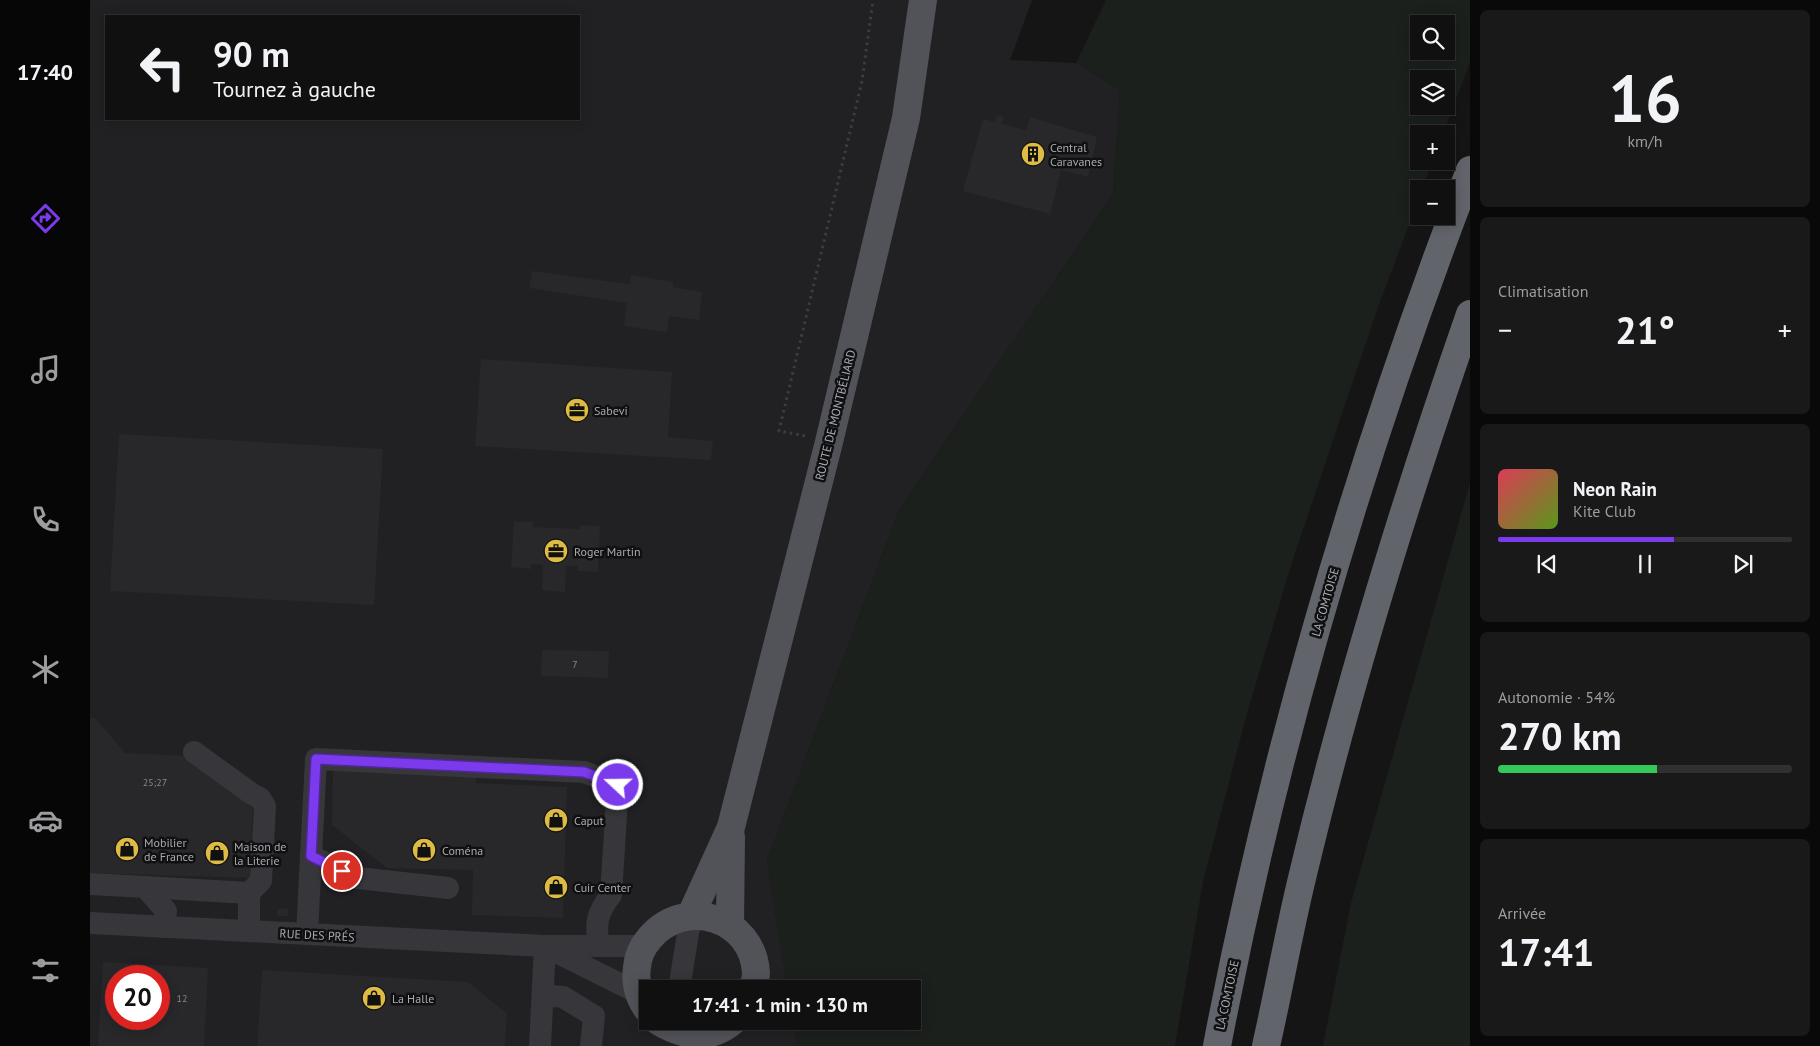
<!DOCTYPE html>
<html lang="fr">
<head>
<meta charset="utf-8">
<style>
	:root { --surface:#101010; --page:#191919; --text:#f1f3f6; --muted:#9c9d9f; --line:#303030; --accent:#7c3aed }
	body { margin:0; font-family:"PT Sans",sans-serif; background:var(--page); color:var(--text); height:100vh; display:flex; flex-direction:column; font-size:19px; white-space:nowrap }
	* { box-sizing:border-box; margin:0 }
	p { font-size:16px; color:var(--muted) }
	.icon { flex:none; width:28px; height:28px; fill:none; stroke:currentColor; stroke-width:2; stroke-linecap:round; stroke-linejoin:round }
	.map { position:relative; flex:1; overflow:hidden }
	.drawer { display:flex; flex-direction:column; gap:10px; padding:10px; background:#090909; width:350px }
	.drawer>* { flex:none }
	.top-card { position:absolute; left:15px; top:15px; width:475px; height:105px; border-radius:0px; box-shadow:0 2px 12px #0003,0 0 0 1px var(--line); background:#101010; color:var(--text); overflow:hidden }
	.controls { position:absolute; left:1320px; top:15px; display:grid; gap:10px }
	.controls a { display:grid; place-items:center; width:45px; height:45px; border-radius:0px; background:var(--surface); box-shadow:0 2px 12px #0003,0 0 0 1px var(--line); font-size:25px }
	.speed { position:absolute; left:15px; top:965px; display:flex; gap:10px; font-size:25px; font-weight:700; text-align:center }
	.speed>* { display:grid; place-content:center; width:65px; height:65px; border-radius:50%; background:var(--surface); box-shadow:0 2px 12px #0003,0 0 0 1px var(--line); line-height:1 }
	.speed .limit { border:8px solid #d22; background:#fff; color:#111 }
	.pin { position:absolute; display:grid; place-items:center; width:42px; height:42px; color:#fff; margin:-21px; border:2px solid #fff; border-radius:50%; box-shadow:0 1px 5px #0007 }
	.me { position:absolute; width:55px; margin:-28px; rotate:291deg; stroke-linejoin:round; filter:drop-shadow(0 0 4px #0008) }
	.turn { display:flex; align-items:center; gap:18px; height:105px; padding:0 25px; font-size:22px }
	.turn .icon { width:65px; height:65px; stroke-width:2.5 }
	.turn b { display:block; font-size:35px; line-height:42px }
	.big { font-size:38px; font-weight:800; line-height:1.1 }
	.drawer .tile { flex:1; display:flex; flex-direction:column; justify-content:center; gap:8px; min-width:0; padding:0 18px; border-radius:8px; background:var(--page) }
	.drawer .dial { align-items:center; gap:0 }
	.dial b { font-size:65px; line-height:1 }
	.song { display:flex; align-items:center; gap:15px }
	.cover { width:60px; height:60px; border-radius:8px; background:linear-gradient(135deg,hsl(350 70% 55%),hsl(90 70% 35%)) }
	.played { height:5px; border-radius:2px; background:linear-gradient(90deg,var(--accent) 60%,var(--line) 60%) }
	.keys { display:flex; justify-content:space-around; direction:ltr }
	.heat { display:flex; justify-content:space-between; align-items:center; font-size:28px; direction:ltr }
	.charge { height:8px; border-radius:4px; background:linear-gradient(90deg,#34c759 54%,var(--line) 0) }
	.trip { position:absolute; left:549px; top:980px; width:282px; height:50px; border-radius:0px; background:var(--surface); box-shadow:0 2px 12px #0003,0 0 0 1px var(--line); font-weight:800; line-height:50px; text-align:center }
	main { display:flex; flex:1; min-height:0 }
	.dock { display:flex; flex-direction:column; width:90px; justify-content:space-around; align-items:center; background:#060606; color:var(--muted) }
	.dock .icon { width:35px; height:35px }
	.dock .current { color:var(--accent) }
	.dock b { font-size:22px; color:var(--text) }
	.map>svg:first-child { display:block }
	.built { fill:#212123; fill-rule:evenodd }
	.green { fill:#1b201d; fill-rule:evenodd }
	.building { fill:#28282a; fill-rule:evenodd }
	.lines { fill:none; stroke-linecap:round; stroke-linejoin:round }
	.path { stroke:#3c3d42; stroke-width:3; stroke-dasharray:2.5 4; stroke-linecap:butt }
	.minor { stroke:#36363b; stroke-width:22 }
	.major { stroke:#525359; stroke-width:28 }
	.highway { stroke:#62646b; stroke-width:28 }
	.route-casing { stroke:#51269a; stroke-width:12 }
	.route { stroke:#7c3aed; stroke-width:9 }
	.labels { text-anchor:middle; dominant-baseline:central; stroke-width:5; stroke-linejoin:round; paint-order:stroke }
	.number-label { font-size:10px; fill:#878992 }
	.poi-label { font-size:12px; fill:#a8aab5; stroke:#101011; text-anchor:start }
	.street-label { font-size:12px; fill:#a8aab5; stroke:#101011 }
</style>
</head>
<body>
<main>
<nav class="dock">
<b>17:40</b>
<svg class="icon current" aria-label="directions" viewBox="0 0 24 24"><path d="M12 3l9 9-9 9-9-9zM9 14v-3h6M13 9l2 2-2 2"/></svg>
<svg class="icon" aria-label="music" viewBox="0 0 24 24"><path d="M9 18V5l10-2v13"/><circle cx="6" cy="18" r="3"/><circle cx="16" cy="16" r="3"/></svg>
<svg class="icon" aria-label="phone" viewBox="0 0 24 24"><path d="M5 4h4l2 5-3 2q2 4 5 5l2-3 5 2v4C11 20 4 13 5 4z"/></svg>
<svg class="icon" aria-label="climate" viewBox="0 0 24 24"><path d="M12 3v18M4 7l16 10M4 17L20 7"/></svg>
<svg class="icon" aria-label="car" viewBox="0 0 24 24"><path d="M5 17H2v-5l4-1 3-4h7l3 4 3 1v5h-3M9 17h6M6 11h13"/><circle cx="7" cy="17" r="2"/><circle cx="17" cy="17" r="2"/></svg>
<svg class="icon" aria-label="filters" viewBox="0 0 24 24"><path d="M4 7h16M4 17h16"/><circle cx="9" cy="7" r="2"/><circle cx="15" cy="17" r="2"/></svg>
</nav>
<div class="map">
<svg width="1380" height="1046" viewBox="0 0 1380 1046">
	<rect width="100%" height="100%" fill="#151516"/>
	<!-- built -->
	<path class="built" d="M0 0H942L920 60 986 63 1030 90 1023 194 809 510 677 861 698 989H558V1021H703L708 1046H0ZM16 16H489V119H16ZM26 976H69V1019H26Z"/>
	<!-- green -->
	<g class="green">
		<path d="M1016 0H1380V62L1353 134H1329V161H1343L1332 189H1329V198L1287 310 1202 562 1157 713 1113 882 1085 1046H708L703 1021H822V989H698L677 861 809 510 1023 194 1030 90 986 63ZM1329 24H1356V51H1329ZM1329 79H1356V106H1329Z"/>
		<polygon points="1380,483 1380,1046 1233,1046 1261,903"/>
	</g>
	<!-- building -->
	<g class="building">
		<polygon points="906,116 914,117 912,124 936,130 940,117 1007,137 998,177 971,170 960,214 873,191 893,119 905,122"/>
		<polygon points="442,271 540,284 541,275 583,282 583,287 612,292 609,320 579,316 577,332 534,326 537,303 439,288"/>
		<polygon points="391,359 582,372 578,437 623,441 621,460 385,446"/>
		<polygon points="29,434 293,449 284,605 20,591"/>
		<polygon points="424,521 443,522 443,527 490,529 491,525 510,526 508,572 488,571 488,566 476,566 475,592 452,590 453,565 441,564 441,569 421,567"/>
		<polygon points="452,650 519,651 518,678 451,676"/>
		<polygon points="0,718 5,718 35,753 96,756 163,808 160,878 0,873"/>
		<polygon points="243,768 386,773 386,783 477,787 473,918 382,915 383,870 297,868 242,825"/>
		<polygon points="198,908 198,916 187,916 187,909"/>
		<path d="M13 962 118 968 114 1046H8ZM26 976H69V1019H26Z"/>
		<polygon points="172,970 378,982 417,1014 415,1046 167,1046"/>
	</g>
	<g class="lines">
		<!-- path -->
		<polyline class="path" points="715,436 689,431 772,81 783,0"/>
		<!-- minor -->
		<g class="minor">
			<polyline points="104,752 162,794 170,798 175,806 171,881 159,893"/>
			<polyline points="221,856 268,878 358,888"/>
			<polyline points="0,884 55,887 76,911 74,927"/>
			<polyline points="55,887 159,893 159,931"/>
			<polyline points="0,923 455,946 553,946"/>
			<path d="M217 934 226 759 494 772 528 785 521 895C506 914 506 923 508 946"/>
			<polyline points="460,949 548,993"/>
			<polyline points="589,989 601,915"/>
			<polyline points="453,995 473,997 504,1016 501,1046"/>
			<polyline points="450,1046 455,946"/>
		</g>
		<!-- major -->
		<g class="major">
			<polyline points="601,915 641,827 739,442 816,118 833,0"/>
			<polyline points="640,926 641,837"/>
			<path d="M558 1010C548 997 545 982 547 967 548 956 552 947 559 939 594 896 663 917 666 973 666 978 664 984 663 989"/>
			<path d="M568 1021C592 1036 620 1041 643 1021"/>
		</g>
		<!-- highway -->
		<g class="highway">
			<path d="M1127 1046C1184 747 1271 453 1380 170"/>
			<path d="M1176 1046C1189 989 1199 931 1213 874 1258 685 1316 498 1380 314"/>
		</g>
	</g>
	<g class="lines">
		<!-- route casing -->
		<g class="route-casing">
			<polyline id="route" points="252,871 221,856 226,759 494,772 528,785"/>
		</g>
		<!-- route -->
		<use href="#route" class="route"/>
	</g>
	<!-- icons -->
	<defs>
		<g id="building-disc" transform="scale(1.25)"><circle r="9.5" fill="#debb44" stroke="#101011"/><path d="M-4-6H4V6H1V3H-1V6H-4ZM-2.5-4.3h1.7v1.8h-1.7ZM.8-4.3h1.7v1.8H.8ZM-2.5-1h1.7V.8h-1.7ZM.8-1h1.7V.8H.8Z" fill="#111"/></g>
		<g id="office-disc" transform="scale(1.25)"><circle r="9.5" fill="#debb44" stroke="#101011"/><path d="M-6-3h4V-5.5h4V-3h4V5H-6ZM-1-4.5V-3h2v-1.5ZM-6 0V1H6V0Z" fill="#111"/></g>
		<g id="shop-disc" transform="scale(1.25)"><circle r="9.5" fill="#debb44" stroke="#101011"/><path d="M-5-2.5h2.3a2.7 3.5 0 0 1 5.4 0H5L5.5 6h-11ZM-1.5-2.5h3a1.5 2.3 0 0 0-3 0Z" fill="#111"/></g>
	</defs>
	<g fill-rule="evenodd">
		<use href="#building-disc" x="943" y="154"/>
		<use href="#office-disc" x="487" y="410"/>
		<use href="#office-disc" x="466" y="551"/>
		<use href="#shop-disc" x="466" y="820"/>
		<use href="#shop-disc" x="37" y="849"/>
		<use href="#shop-disc" x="334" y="850"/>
		<use href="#shop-disc" x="127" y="853"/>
		<use href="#shop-disc" x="466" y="887"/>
		<use href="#shop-disc" x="284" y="998"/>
	</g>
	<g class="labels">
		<!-- number labels -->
		<g class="number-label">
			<text x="485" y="664">7</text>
			<text x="65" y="782">25;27</text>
			<text x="92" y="998">12</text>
		</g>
		<!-- poi labels -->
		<g class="poi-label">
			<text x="960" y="147">Central<tspan x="960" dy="14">Caravanes</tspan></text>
			<text x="504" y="410">Sabevi</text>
			<text x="484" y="551">Roger Martin</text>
			<text x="484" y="820">Caput</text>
			<text x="54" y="842">Mobilier<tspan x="54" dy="14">de France</tspan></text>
			<text x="144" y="846">Maison de<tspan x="144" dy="14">la Literie</tspan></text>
			<text x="352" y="850">Coména</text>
			<text x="484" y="887">Cuir Center</text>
			<text x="302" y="998">La Halle</text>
		</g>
		<!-- street labels -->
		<g class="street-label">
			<text transform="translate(745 415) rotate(-76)">ROUTE DE MONTBÉLIARD</text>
			<text transform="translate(1235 602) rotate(-74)">LA COMTOISE</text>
			<text transform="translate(227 935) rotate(3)">RUE DES PRÉS</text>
			<text transform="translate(1137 995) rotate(-78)">LA COMTOISE</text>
		</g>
	</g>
</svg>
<div class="controls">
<a><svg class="icon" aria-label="search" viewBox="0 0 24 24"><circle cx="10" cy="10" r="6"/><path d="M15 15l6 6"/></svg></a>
<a><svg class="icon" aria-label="layers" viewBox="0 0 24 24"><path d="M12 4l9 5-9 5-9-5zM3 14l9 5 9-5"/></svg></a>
<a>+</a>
<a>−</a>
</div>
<div class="speed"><div class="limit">20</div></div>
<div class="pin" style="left:252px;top:871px;background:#d93025"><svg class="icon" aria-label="arrive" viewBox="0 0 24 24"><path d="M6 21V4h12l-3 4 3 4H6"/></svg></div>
<svg class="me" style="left:528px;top:785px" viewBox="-20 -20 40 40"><circle r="17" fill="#7c3aed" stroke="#fff" stroke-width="3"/><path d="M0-11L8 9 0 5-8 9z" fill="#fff"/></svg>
<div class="trip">17:41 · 1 min · 130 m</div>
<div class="top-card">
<div class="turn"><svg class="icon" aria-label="left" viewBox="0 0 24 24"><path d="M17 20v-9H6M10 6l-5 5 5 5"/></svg><div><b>90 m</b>Tournez à gauche</div></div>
</div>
</div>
<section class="drawer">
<div class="tile dial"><b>16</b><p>km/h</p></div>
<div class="tile"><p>Climatisation</p>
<div class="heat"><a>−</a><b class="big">21°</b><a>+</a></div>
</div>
<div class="tile">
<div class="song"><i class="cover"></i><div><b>Neon Rain</b><p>Kite Club</p></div></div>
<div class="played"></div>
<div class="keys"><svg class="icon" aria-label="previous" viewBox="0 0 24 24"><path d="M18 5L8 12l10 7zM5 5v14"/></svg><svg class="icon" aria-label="pause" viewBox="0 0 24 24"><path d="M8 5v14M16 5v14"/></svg><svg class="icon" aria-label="next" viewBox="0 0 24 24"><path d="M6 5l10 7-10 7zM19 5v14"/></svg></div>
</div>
<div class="tile"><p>Autonomie · 54%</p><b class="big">270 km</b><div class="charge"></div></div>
<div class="tile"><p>Arrivée</p><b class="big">17:41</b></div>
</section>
</main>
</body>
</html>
